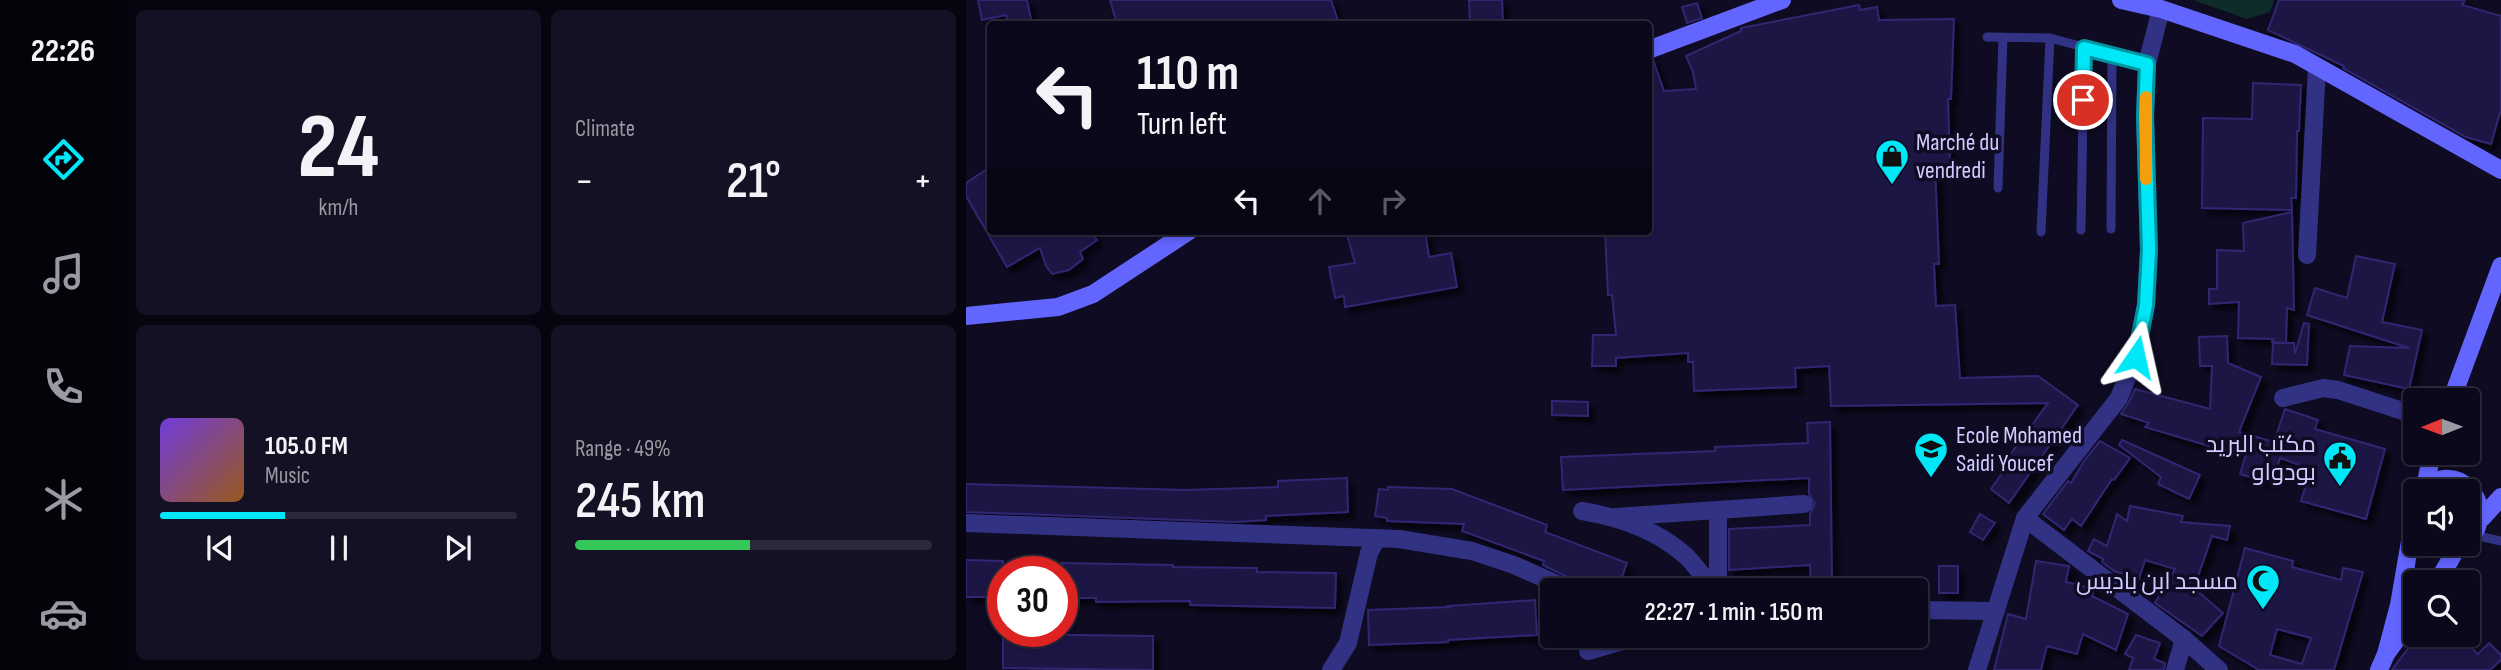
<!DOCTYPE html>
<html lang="en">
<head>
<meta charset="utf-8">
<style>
	:root { --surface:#0a081a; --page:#131123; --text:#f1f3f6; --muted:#999aa2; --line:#2a2939; --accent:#00e7f7 }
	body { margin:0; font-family:"Sofia Sans Condensed",Cairo,sans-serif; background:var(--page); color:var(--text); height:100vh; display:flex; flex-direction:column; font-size:26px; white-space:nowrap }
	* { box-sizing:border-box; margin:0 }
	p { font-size:23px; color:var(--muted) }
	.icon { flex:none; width:38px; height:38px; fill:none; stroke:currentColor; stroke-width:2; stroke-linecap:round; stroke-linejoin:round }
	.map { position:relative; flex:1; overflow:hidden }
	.drawer { display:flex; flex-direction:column; gap:10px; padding:10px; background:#06040e; width:840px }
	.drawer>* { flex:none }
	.hud { position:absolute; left:21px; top:21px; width:665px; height:214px; border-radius:7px; box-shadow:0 4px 10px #0003,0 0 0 2px var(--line); background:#0a081a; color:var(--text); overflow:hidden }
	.needle { width:46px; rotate:269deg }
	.fabs { position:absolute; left:1437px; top:388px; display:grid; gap:14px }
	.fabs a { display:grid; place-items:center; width:77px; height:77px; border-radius:7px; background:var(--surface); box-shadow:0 4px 10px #0003,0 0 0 2px var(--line); font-size:35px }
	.speed { position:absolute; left:21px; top:556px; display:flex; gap:14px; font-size:35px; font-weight:700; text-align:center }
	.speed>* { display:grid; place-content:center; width:91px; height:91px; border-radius:50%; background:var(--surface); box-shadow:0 4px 10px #0003,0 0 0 2px var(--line); line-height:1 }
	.speed .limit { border:10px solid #d22; background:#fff; color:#111 }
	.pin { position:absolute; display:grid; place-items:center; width:60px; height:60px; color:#fff; margin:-30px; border:4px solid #fff; border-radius:50%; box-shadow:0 2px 7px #0007 }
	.me { position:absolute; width:77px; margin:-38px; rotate:11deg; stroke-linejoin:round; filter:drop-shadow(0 0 5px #0008) }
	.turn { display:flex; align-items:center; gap:24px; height:147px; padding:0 35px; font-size:32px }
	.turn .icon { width:91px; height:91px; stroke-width:2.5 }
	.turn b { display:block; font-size:49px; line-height:60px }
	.lanes { display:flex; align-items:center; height:66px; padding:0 35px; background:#0003; justify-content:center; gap:35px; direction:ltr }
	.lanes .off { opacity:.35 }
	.big { font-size:52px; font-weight:600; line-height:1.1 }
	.drawer .tile { flex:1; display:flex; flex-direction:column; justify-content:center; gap:10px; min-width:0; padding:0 24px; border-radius:10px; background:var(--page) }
	.drawer .dial { align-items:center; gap:0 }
	.dial b { font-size:91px; line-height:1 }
	.song { display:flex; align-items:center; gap:21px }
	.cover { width:84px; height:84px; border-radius:10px; background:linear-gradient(135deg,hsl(260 70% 55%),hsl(30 70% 35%)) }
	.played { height:7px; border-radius:4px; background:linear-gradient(90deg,var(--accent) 35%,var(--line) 35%) }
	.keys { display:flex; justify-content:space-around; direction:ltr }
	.heat { display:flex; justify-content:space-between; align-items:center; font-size:38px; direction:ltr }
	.charge { height:10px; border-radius:5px; background:linear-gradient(90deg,#34c759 49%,var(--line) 0) }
	.drawer .tiles { flex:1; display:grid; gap:10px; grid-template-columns:repeat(2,1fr) }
	.trip { position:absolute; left:574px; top:578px; width:388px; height:70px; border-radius:7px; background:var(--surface); box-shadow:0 4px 10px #0003,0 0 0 2px var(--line); font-weight:600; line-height:70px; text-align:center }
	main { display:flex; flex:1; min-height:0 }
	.tab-bar { display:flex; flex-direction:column; width:126px; justify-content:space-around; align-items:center; background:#04030a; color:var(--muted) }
	.tab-bar .icon { width:49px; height:49px }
	.tab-bar .active { color:var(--accent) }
	.tab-bar b { font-size:32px; color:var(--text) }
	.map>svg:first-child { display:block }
	.green { fill:#0e2c2a }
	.building { fill:#1d1644; stroke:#322672; stroke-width:2; fill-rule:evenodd; filter:url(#shadow) }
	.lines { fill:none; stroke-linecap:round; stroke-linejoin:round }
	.lane { stroke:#323285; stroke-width:9 }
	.street { stroke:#323285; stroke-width:18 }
	.secondary { stroke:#6365ff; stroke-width:18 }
	.route-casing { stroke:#0096a1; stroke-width:18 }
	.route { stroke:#00e7f7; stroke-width:12 }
	.slow { stroke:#f59e0b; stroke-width:12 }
	.labels { text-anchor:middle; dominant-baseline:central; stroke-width:7; stroke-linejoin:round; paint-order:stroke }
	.poi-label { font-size:24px; fill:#d0ccff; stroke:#0e0b22; text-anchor:start }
</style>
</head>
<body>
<main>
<nav class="tab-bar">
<b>22:26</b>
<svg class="icon active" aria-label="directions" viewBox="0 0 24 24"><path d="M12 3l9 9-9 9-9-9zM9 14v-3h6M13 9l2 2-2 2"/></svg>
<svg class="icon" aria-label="music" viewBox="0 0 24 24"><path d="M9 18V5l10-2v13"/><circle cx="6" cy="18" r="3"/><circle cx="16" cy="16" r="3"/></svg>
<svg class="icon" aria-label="phone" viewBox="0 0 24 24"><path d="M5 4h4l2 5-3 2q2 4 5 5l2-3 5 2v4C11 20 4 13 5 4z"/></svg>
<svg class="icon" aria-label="climate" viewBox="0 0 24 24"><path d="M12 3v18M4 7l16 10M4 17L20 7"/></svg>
<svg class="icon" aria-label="car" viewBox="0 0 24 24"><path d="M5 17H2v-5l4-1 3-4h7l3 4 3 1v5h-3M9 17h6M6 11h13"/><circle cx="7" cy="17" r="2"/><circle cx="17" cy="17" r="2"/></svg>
</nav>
<section class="drawer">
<div class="tiles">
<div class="tile dial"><b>24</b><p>km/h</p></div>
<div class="tile"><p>Climate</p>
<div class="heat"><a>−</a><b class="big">21°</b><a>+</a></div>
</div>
<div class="tile">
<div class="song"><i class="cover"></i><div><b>105.0 FM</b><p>Music</p></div></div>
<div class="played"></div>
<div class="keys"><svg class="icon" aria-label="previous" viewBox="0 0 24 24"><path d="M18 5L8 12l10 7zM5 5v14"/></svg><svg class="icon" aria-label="pause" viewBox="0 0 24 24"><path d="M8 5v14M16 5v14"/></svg><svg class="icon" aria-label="next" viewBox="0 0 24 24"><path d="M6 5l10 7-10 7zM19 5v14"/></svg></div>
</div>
<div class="tile"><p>Range · 49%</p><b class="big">245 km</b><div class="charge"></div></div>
</div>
</section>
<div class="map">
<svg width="1535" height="670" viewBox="0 0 1535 670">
	<defs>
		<filter id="shadow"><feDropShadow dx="6" dy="6" stdDeviation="2" flood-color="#0009"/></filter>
	</defs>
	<rect width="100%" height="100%" fill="#0e0b22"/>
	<!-- green -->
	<polygon class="green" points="1227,0 1308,0 1304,12 1281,19"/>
	<!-- building -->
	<g class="building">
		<polygon points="12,0 61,0 66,24 42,24 40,15 16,20"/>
		<polygon points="144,0 365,0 373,24 151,24"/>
		<polygon points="503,0 536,0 537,24 504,24"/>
		<polygon points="1313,0 1499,0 1496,5 1535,16 1535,109 1525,144 1500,137 1377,68 1378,66 1302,30"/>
		<polygon points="731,3 736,18 721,23 716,7"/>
		<polygon points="893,5 894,10 911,7 913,20 988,19 985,99 982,99 984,165 969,166 973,264 968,264 970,306 989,305 994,378 1072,376 1112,405 1043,503 1025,489 1041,466 1038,463 1082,403 865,406 863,366 829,368 830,387 728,391 727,362 722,362 722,353 650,358 650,366 626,366 627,335 650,335 646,295 642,295 639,231 682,231 682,61 687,60 698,91 730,89 727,72 720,56 775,31 775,28"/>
		<polygon points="1287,83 1335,85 1333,131 1331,131 1330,198 1325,198 1326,210 1236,208 1237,118 1286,119"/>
		<polygon points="24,167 24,231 124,231 131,240 114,252 117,259 103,270 86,274 80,266 74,248 41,267 0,196 0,183"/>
		<polygon points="1326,212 1328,310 1321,308 1320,343 1306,342 1307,339 1272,338 1273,302 1243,304 1243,289 1251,289 1251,250 1278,251 1277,223"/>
		<polygon points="380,231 459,231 463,257 485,253 491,287 379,307 378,296 369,298 363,267 389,263"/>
		<polygon points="1390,256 1429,264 1416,322 1456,330 1443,389 1378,375 1384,346 1443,348 1341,315 1349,288 1381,298"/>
		<polygon points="1338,323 1343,324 1341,365 1306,364 1307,343 1328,343 1329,354"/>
		<polygon points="1261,336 1262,363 1295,377 1273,432 1308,442 1319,409 1352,420 1349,429 1419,449 1400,519 1335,501 1345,469 1314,458 1306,483 1274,474 1281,451 1244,440 1243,446 1179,427 1183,423 1155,414 1163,402 1169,389 1244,409 1246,366 1234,366 1233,337"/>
		<polygon points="586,401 622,402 622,416 586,415"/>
		<polygon points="864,422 866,584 845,584 844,565 763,570 763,529 844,525 844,514 849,504 843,494 843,478 597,490 595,457 749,451 749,447 842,443 841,423"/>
		<polygon points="1156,440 1234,475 1223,499 1192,484 1195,477 1153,445"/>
		<polygon points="1134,441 1164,458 1148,480 1146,479 1115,526 1106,519 1098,530 1077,514 1102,481 1105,483 1118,461"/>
		<polygon points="381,478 382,512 300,516 300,520 270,522 0,512 0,484 220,490 312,487 312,481"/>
		<polygon points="422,487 486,489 581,525 579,532 661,563 651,590 633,590 611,582 577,565 578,561 496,531 498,524 421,521 421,518 409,516 413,489 422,490"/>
		<polygon points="1164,506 1217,516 1215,522 1264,526 1261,540 1246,536 1228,588 1257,613 1236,636 1189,603 1209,569 1179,560 1173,579 1148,571 1136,562 1137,559 1122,551 1128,539 1141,546 1151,514 1161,521"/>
		<polygon points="1014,514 1029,523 1017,540 1004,532"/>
		<path d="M1279 548 1327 561 1326 567 1375 580 1377 568 1397 572 1368 670H1293L1253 646ZM1311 629 1345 638 1336 664 1304 655Z"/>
		<polygon points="0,560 37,561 37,597 0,597"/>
		<polygon points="1070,561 1103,566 1100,582 1128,589 1126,596 1162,614 1150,650 1117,634 1111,654 1081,646 1075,670 1028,670 1042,614 1060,619"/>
		<polygon points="96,563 207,565 207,567 291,568 291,572 370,573 369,608 224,605 224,601 130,602 130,598 96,598"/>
		<rect x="973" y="566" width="19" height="27"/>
		<polygon points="569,600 571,635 482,640 482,642 403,645 402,610 483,607 482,606"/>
		<polygon points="37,634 187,636 187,670 37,668"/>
		<polygon points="1170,635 1194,643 1188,659 1199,663 1198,670 1163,670 1167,658 1159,654"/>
		<polygon points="1452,635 1491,635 1512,654 1523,643 1535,655 1535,660 1524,670 1426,670"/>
	</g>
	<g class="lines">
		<!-- lane -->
		<g class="lane">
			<polyline points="1021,37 1084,38 1181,64"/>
			<polyline points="1032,188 1037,37"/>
			<polyline points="1145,229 1146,55"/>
			<polyline points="1115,230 1118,48"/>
			<polyline points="1075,232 1084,38"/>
			<polyline points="1508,535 1535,541"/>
		</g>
		<!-- street -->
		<g class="street">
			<polyline points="1341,255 1351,67"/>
			<polyline points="1317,398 1357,388 1372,390 1449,415"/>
			<polyline points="752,510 752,590"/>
			<path d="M616 511C653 517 691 530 720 556 730 566 739 579 748 590"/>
			<polyline points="649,517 838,504"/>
			<polyline points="1059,518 1218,639 1253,670"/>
			<polyline points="0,523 433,539 506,551 548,565 604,590"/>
			<polyline points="950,610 1030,611"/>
			<polyline points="622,651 677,635"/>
			<polyline points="365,670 382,643 403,553 410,540"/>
			<polyline points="1011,670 1059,518 1153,398 1169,357 1180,305 1183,250 1179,116 1181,64 1195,9"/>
			<polyline points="1209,670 1218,639"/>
		</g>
		<!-- secondary -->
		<g class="secondary">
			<polyline points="1155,0 1195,9 1329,54 1535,170"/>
			<polyline points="682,50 816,0"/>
			<polyline points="0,316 92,307 127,294 223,231"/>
			<polyline points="1485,401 1535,266"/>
			<polyline points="1459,487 1466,453"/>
			<path d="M1456 492C1489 454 1535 506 1502 541"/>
			<polyline points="1516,518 1535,497"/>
			<polyline points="1469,544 1482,547 1495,544"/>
			<polyline points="1471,583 1492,546"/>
			<polyline points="1420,654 1433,605 1448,518"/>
			<polyline points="1413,670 1420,654 1449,614"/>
		</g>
	</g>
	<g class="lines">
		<!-- route casing -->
		<g class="route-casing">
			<polyline id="route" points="1117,100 1118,48 1181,64 1179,116 1183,250 1180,305 1170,357"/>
		</g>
		<!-- route -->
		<use href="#route" class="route"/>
		<!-- slow -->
		<polyline class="slow" points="1180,97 1180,179"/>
	</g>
	<!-- icons -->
	<defs>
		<g id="shop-pin" transform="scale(1.75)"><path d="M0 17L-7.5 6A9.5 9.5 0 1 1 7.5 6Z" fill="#00e7f7" stroke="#0e0b22"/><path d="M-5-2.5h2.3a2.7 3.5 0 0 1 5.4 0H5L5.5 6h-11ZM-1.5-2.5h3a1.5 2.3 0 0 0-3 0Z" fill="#111"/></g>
		<g id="school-pin" transform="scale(1.75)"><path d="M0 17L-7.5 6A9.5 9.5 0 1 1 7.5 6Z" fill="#00e7f7" stroke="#0e0b22"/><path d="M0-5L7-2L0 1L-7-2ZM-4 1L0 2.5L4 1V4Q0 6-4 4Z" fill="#111"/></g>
		<g id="civic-pin" transform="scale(1.75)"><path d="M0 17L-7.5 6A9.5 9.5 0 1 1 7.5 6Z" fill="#00e7f7" stroke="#0e0b22"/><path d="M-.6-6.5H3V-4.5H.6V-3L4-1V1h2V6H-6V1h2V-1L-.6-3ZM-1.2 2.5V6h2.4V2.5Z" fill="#111"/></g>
		<g id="mosque-pin" transform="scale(1.75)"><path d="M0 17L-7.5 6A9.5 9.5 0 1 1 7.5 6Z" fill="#00e7f7" stroke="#0e0b22"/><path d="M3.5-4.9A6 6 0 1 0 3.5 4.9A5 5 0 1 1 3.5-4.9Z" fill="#111"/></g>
	</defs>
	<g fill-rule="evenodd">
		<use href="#shop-pin" x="926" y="156"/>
		<use href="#school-pin" x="965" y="449"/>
		<use href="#civic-pin" x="1374" y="458"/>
		<use href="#mosque-pin" x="1297" y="581"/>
	</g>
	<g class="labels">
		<!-- poi labels -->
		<g class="poi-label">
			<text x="950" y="142">Marché du<tspan x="950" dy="28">vendredi</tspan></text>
			<text x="990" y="435">Ecole Mohamed<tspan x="990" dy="28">Saidi Youcef</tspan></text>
			<text x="1350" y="444" text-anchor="end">مكتب البريد<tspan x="1350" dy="28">بودواو</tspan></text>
			<text x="1272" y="581" text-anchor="end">مسجد ابن باديس</text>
		</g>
	</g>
</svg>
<div class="fabs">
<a><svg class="needle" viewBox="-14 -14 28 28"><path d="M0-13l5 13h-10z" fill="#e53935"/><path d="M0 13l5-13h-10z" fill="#999aa2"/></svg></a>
<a><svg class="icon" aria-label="sound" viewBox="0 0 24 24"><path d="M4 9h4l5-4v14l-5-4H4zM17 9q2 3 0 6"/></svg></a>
<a><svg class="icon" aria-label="search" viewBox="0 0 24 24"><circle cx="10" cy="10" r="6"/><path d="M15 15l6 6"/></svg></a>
</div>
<div class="speed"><div class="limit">30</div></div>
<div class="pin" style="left:1117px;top:100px;background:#d93025"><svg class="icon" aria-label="arrive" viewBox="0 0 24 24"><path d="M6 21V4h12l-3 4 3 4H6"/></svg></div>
<svg class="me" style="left:1170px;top:357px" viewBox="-20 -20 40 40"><path d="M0-17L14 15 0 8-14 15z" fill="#00e7f7" stroke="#fff" stroke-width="4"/></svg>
<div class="trip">22:27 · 1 min · 150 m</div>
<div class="hud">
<div class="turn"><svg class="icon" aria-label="left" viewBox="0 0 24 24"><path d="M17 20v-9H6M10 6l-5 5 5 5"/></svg><div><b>110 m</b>Turn left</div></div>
<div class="lanes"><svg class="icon" aria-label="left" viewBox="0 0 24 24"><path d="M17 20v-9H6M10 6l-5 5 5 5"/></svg><svg class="icon off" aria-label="ahead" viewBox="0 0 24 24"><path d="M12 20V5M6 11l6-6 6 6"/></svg><svg class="icon off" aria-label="right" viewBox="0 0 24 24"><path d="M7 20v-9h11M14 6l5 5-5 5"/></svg></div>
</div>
</div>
</main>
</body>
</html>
